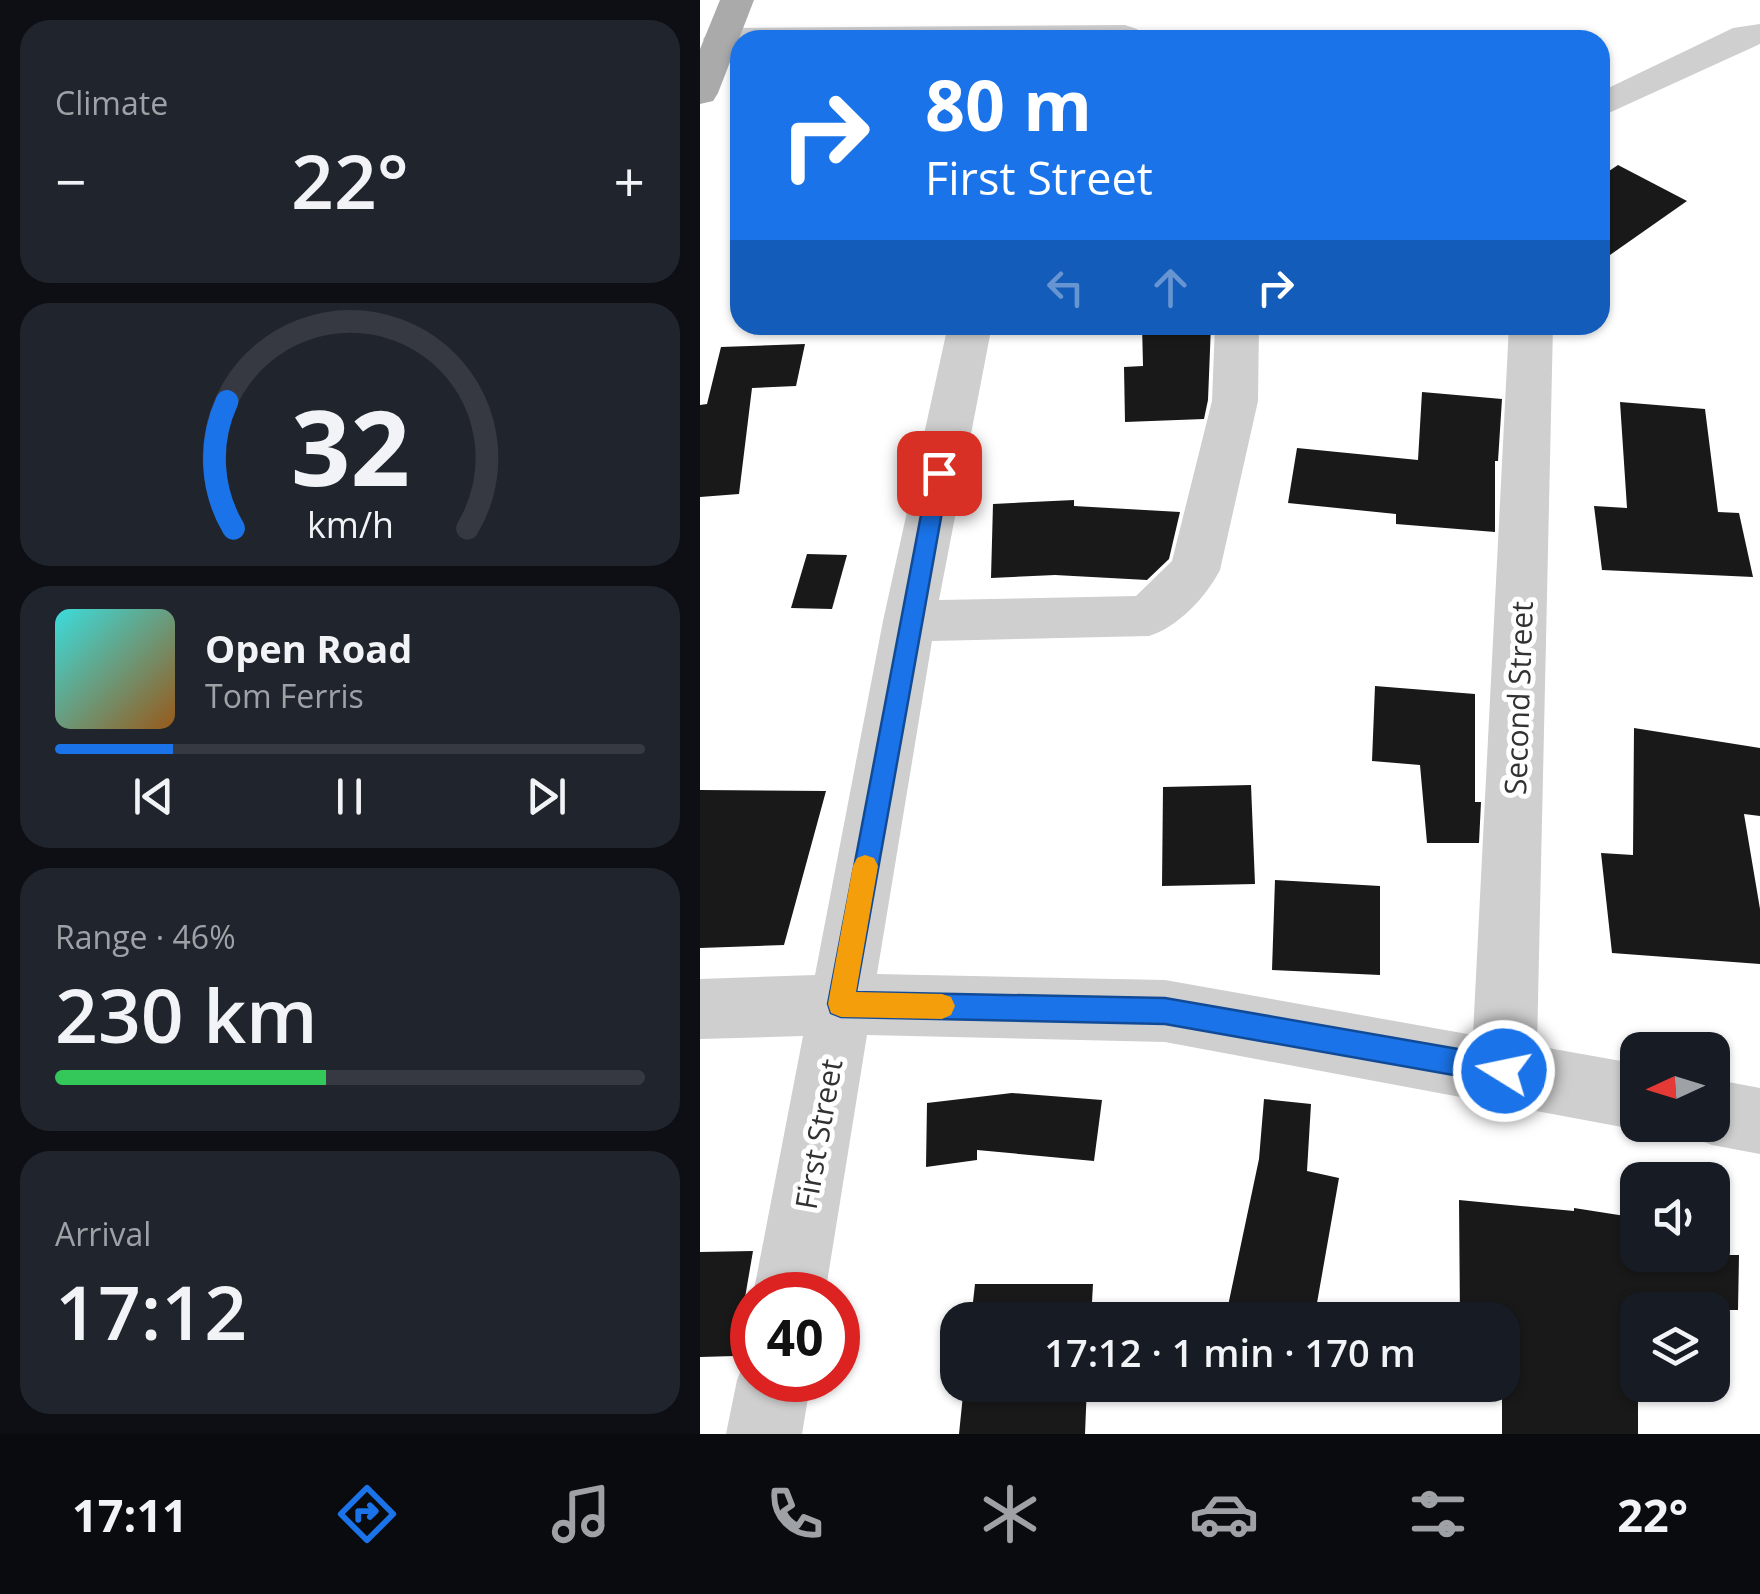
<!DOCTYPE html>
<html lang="en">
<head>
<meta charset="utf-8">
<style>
	:root { --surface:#171b24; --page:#20242c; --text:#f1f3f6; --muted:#9ea1a6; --line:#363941; --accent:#1a73e8 }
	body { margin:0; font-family:"Open Sans",sans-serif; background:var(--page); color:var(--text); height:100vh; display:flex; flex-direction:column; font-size:38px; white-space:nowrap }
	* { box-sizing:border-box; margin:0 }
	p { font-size:32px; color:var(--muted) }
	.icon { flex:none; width:55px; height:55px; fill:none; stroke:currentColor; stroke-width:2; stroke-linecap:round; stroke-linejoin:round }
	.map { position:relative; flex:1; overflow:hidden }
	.details { display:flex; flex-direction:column; gap:20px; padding:20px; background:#0d0f14; width:700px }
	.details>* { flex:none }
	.hud { position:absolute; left:30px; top:30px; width:880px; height:305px; border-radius:30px; box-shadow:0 2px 8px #0004; background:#1a73e8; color:#fff; overflow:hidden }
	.needle { width:65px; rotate:266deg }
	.controls { position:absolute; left:920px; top:1032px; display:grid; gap:20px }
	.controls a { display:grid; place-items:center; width:110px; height:110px; border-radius:20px; background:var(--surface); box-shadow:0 2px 8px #0004; font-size:50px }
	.speed { position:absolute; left:30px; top:1272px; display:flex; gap:20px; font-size:50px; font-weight:700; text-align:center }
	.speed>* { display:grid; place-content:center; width:130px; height:130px; border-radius:50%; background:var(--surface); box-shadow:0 2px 8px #0004; line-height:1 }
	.speed .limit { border:15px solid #d22; background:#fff; color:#111 }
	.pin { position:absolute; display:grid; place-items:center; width:85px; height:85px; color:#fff; margin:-42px; border-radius:20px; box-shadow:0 5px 15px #0006 }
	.me { position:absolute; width:110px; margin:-55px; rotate:280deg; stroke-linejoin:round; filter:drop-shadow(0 0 8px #0008) }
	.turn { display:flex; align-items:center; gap:35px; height:210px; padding:0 30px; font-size:45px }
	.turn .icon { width:130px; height:130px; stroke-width:2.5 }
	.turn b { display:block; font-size:70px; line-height:85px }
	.lanes { display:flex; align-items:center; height:95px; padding:0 30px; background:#0003; justify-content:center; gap:50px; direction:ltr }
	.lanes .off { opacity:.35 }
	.big { font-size:75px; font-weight:600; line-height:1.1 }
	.details .card { flex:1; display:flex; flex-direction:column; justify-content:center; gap:15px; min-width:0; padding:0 35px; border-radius:30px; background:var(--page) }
	.details .dial { align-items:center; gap:0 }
	.dial svg { height:260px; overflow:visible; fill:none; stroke:var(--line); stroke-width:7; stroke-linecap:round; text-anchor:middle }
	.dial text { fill:var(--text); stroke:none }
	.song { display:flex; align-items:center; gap:30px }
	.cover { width:120px; height:120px; border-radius:15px; background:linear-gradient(135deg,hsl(180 70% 55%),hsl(30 70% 35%)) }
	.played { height:10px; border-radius:5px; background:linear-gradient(90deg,var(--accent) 20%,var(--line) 20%) }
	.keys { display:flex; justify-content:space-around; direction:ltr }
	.heat { display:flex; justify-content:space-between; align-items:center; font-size:55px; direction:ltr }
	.charge { height:15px; border-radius:8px; background:linear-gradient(90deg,#34c759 46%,var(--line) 0) }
	.trip { position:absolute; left:240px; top:1302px; width:580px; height:100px; border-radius:30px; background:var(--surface); box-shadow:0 2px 8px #0004; font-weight:600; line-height:100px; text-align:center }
	.dock { display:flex; height:160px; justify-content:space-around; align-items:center; background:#090b0e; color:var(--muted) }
	.dock .icon { width:70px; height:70px }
	.dock .active { color:var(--accent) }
	.dock b { font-size:45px; color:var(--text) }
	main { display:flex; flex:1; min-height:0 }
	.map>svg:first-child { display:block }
	.building { fill:#191919 }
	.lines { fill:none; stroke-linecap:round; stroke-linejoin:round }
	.minor { fill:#cfcfcf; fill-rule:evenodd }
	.major { fill:#aaa; fill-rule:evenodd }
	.route { fill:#1a73e8; stroke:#114b97; stroke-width:2.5 }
	.slow { fill:#f59e0b }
	.labels { text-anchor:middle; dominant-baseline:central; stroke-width:10; stroke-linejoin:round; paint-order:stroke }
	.street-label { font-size:30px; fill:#323232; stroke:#fff }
</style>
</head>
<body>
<main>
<section class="details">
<div class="card"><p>Climate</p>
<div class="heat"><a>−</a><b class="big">22°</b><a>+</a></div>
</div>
<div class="card dial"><svg viewBox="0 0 100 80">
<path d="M14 69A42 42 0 1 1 86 69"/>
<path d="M14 69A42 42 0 0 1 12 30" stroke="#1a73e8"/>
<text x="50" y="56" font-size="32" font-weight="700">32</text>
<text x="50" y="72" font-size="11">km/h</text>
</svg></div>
<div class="card">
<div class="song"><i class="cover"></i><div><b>Open Road</b><p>Tom Ferris</p></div></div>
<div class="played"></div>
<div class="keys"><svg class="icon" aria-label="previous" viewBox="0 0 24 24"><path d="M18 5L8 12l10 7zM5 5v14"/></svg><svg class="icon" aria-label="pause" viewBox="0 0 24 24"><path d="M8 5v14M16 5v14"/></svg><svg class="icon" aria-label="next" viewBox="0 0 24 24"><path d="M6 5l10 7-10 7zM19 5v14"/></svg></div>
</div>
<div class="card"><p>Range · 46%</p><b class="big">230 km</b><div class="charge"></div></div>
<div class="card"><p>Arrival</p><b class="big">17:12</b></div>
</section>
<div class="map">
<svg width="1060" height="1434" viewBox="0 0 1060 1434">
	<rect width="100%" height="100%" fill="#fff"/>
	<!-- building -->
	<g class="building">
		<polygon points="918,165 987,201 900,262 900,177"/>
		<polygon points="442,325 511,325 508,400 504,419 425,422 424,367 443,366"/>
		<polygon points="105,344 96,386 52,388 39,494 0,497 0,405 7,404 21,347"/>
		<polygon points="722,392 802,399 798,461 795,461 795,532 696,524 696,514 588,503 597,448 718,460"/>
		<polygon points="920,402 1005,409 1018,512 1039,513 1053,577 902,570 894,506 927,508"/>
		<polygon points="374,500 374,506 480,512 469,559 447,580 355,575 291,578 293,504"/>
		<polygon points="107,554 147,555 132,609 91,608"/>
		<polygon points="675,686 775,694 775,802 781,802 779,843 727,843 720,765 672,761"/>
		<polygon points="934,728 1060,748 1060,816 1044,814 1060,909 1060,964 912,953 901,853 933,855"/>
		<polygon points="551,785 555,884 462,886 463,787"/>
		<polygon points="0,790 126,791 84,945 0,948"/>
		<polygon points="575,880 680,886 680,975 572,970"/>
		<polygon points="312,1093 402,1100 394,1161 277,1150 277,1160 226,1167 227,1103"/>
		<polygon points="564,1099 611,1104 607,1171 639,1178 614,1320 525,1320 559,1159"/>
		<polygon points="759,1200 874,1211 874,1208 938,1218 938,1255 1039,1255 1038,1310 938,1310 938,1434 802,1434 802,1320 760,1320"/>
		<polygon points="53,1251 35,1356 0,1357 0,1252"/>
		<polygon points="275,1284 393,1284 391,1320 271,1320"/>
		<polygon points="264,1385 387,1385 385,1434 259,1434"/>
	</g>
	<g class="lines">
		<!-- minor -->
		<g class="minor">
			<polygon points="1060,24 1060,44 900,117 900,92 1033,28"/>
			<polygon points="425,25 437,29 443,36 440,40 40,40 40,49 9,46 3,39 9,32 21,28"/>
			<path d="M248 325H292L239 600 436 596 472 561 512 401 515 325H559L558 401 520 570C506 597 478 627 449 636L232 641 177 974 465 980 773 1035 809 325H853L837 1046 938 1064V1125H950L938 1130 465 1042 167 1035 125 1295H53L103 1036 0 1039V979L115 975 183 621Z"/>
			<polygon points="1012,1079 1060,1088 1060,1154 1012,1145 988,1136 984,1125 1012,1125"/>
			<polygon points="52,1352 52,1380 111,1380 102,1434 26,1434 37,1380 48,1354"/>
		</g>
		<!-- major -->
		<polygon class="major" points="20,0 54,0 18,93 13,101 0,104 0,49"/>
	</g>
	<!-- route -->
	<polygon class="route" points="239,466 249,473 156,992 465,998 804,1057 814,1061 818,1071 814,1080 804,1084 465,1024 141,1017 131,1013 128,1004 229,473"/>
	<!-- slow -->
	<polygon class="slow" points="165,855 174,858 178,866 156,992 242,994 251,997 255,1006 251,1015 242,1019 141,1017 131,1013 128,1004 153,866 157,858"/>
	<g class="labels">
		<!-- street labels -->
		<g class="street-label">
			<text transform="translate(818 698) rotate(-88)">Second Street</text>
			<text transform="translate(118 1134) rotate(-80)">First Street</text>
		</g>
	</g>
</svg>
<div class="controls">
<a><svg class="needle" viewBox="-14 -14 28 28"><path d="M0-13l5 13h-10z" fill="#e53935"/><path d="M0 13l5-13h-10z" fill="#9ea1a6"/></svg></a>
<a><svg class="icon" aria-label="sound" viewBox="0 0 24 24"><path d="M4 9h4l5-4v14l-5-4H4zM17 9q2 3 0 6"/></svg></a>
<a><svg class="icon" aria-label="layers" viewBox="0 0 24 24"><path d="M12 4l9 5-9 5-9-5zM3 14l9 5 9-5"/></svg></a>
</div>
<div class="speed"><div class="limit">40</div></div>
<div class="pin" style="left:239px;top:473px;background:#d93025"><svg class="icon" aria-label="arrive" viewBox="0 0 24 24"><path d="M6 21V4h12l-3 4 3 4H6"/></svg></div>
<svg class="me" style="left:804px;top:1071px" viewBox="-20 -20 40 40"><circle r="17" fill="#1a73e8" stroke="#fff" stroke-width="3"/><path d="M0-11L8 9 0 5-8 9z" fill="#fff"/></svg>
<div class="trip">17:12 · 1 min · 170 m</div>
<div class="hud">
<div class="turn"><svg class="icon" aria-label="right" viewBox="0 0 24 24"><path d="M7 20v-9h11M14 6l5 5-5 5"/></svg><div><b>80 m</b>First Street</div></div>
<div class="lanes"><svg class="icon off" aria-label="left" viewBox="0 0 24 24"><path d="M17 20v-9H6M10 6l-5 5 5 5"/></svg><svg class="icon off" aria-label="ahead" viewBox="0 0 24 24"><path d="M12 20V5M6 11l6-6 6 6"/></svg><svg class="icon" aria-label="right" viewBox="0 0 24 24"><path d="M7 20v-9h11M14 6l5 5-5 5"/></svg></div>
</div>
</div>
</main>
<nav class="dock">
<b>17:11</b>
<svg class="icon active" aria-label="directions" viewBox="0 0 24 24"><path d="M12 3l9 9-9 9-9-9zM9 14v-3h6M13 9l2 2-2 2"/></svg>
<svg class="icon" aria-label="music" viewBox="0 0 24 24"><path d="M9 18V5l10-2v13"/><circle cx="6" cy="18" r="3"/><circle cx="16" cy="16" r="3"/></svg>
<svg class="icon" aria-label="phone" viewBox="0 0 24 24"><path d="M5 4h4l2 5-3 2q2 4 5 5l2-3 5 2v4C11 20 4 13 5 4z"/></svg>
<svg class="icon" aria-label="climate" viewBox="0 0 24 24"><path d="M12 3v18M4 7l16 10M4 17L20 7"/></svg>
<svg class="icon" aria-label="car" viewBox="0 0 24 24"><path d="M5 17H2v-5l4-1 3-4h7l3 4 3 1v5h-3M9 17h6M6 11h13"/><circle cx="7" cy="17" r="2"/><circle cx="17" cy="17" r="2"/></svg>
<svg class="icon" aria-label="filters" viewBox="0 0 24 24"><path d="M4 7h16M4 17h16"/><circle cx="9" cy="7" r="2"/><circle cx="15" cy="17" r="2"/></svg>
<b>22°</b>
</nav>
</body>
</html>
